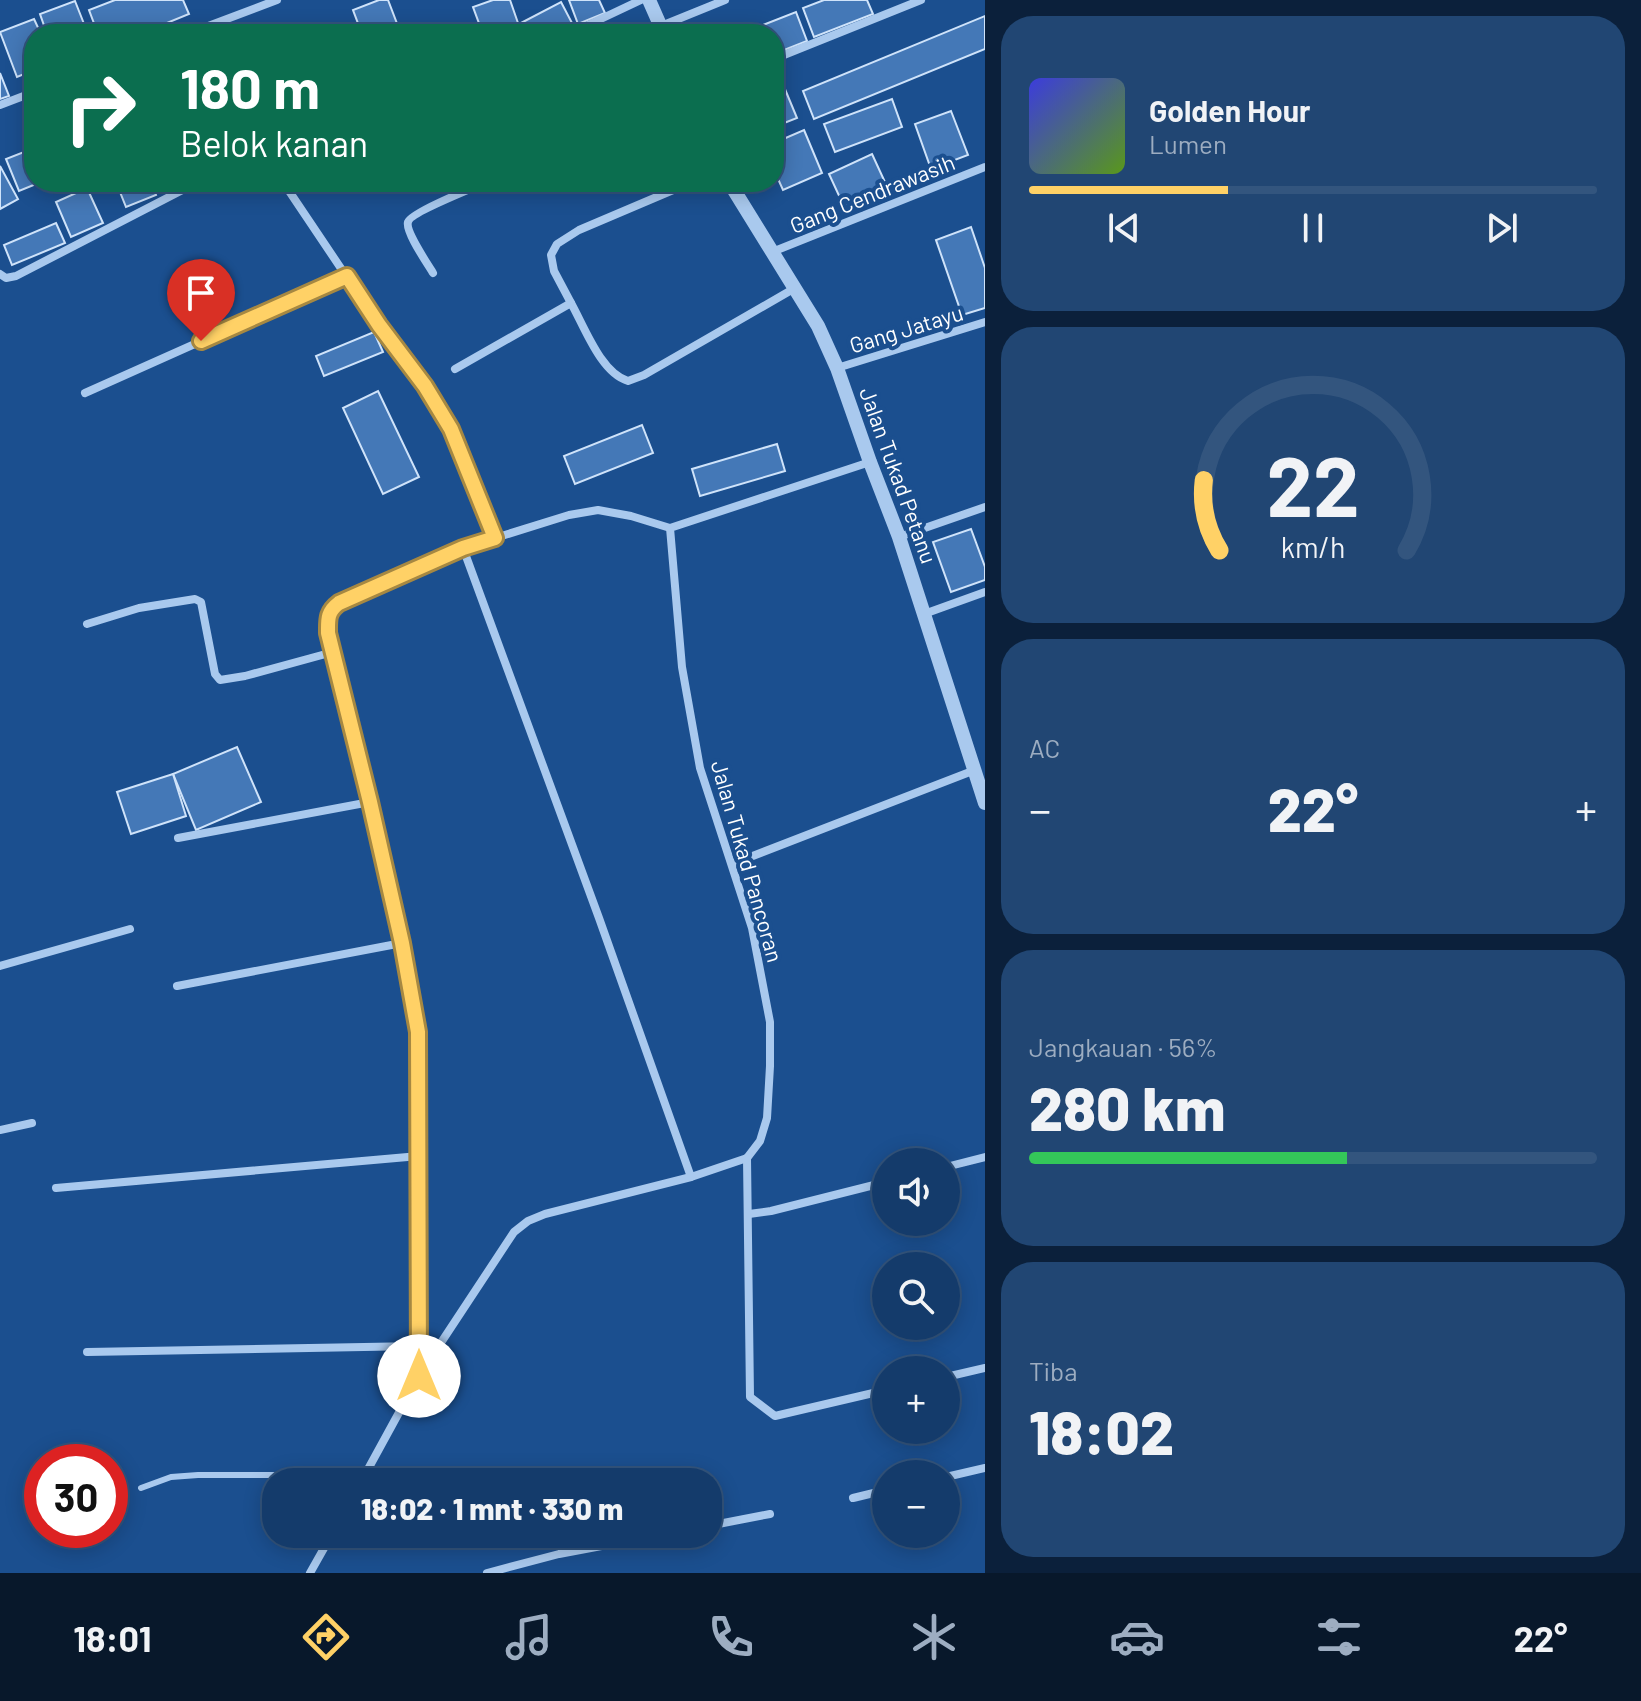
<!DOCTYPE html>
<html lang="id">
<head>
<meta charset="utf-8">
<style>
	:root { --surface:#143b6b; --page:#214673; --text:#f1f3f6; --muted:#9dadc1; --line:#33557e; --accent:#ffd166 }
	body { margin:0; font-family:Barlow,sans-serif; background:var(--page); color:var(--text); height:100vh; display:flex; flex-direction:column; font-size:30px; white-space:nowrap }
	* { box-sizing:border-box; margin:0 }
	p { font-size:26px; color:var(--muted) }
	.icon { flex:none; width:44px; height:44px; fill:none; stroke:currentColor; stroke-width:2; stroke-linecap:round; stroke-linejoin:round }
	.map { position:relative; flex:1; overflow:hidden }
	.panel { display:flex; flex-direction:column; gap:16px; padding:16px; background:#0b203b; width:656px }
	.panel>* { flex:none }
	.banner { position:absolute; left:24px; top:24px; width:760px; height:168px; border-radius:32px; box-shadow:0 4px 20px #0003,0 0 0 2px var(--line); background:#0b6e4f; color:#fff; overflow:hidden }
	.buttons { position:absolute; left:872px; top:1148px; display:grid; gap:16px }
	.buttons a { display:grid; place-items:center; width:88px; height:88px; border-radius:50%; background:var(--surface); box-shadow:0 4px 20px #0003,0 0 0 2px var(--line); font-size:40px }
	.speed { position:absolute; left:24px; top:1444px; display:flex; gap:16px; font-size:40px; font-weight:700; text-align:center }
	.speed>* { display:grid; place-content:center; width:104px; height:104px; border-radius:50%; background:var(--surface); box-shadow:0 4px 20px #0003,0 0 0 2px var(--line); line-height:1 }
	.speed .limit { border:12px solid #d22; background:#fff; color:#111 }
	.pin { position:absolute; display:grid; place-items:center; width:68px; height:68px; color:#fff; margin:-82px -34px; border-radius:50% 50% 50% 0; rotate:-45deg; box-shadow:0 0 8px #0007 }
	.pin .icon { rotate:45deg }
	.me { position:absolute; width:88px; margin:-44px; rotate:0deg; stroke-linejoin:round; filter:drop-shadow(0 0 6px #0008) }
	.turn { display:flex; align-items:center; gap:28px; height:168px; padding:0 24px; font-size:36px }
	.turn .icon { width:104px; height:104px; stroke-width:2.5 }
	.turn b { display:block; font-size:56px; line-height:68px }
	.big { font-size:60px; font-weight:800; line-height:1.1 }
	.panel .widget { flex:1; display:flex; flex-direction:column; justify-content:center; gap:12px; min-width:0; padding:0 28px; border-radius:32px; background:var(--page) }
	.panel .dial { align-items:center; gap:0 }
	.dial svg { height:208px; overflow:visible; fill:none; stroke:var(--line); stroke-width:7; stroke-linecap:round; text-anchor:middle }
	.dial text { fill:var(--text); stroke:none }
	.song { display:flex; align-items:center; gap:24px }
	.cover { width:96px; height:96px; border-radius:12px; background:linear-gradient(135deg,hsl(240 70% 55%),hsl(90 70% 35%)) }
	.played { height:8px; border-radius:4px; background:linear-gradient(90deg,var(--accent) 35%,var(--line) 35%) }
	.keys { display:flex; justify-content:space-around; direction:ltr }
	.heat { display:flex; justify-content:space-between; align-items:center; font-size:44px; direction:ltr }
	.charge { height:12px; border-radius:6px; background:linear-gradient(90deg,#34c759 56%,var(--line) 0) }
	.trip { position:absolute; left:262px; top:1468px; width:460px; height:80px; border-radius:32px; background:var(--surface); box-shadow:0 4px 20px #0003,0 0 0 2px var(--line); font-weight:800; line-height:80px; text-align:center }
	.menu { display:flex; height:128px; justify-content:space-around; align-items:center; background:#08182b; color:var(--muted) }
	.menu .icon { width:56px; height:56px }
	.menu .active { color:var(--accent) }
	.menu b { font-size:36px; color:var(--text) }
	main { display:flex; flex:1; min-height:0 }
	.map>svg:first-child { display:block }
	.building { fill:#4478b7; stroke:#cfe3fa; stroke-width:2 }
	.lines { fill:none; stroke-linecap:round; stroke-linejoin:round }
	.service { stroke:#a9c9ee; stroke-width:6 }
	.minor { stroke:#a9c9ee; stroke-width:8 }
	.tertiary { stroke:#a9c9ee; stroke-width:14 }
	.route-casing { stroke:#a68842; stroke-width:20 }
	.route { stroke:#ffd166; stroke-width:14 }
	.labels { text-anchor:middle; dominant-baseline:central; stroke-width:8; stroke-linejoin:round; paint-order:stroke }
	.street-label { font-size:22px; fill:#fff; stroke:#1b4f8f }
</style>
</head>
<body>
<main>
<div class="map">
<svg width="985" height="1573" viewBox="0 0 985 1573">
	<rect width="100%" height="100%" fill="#1b4f8f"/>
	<!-- building -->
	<g class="building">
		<polygon points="115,0 183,0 189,14 140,34 98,34 89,10"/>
		<polygon points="379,0 388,0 401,34 362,34 353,10"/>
		<polygon points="493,0 510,0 518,23 483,34 473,7"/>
		<polygon points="569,0 599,0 605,13 578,24"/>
		<polygon points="824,0 867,0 873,14 814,37 803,8"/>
		<polygon points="75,1 88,34 47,34 40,14"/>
		<polygon points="561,2 572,23 550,34 524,34 519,24"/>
		<polygon points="796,12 807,41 774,54 774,34 740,34"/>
		<polygon points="985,16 985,49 814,119 803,91"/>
		<polygon points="34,19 41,34 34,34 34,70 17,77 0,32"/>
		<polygon points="0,73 9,96 0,99"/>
		<polygon points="782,82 797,118 774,127 774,85"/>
		<polygon points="892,99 902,127 835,152 824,124"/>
		<polygon points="951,111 968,155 931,169 915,124"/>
		<polygon points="804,130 822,173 783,190 774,170 774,143"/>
		<polygon points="29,150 34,162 34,182 41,182 19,191 6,159"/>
		<polygon points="872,154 890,193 847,213 829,174"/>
		<polygon points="0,166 18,199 0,209"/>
		<polygon points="116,182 151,182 156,195 126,207"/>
		<polygon points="87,188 103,223 71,237 56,202"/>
		<polygon points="56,223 65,243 12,265 4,245"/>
		<polygon points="971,227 985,268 985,308 962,315 936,240"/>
		<polygon points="374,332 383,352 324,376 316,356"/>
		<polygon points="378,391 419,477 383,494 343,408"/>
		<polygon points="642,425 653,453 575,484 564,456"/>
		<polygon points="777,444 785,471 700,496 692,469"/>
		<polygon points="971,529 985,567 985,580 951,592 933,542"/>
		<polygon points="237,747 261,802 196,830 173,774"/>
		<polygon points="173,774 186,816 131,834 117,792"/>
	</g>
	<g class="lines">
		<!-- service -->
		<polyline class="service" points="141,1488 171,1477 198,1475 284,1475 334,1482"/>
		<!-- minor -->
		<g class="minor">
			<polyline points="661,26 725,0"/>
			<polyline points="187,34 277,0"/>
			<polyline points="569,34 641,0"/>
			<polyline points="774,59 921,0"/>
			<polyline points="0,105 34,92"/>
			<polyline points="283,182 379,325 425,386 451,429 495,538"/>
			<polyline points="358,182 361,189"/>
			<polyline points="772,252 985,167"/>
			<path d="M433 273C427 263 405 231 408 222 410 213 475 187 487 182"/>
			<polyline points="0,274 6,278 16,276 198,182"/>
			<polyline points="571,303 554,271 551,255 557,244 579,230 692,182"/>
			<polyline points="837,368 985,322"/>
			<path d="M455 369 571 303C585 328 601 373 628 381L644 375 795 288"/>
			<polyline points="85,393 347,276"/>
			<polyline points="899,537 985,507"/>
			<polyline points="463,548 599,918 691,1177"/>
			<polyline points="924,614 985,592"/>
			<polyline points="87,624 139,608 195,599 201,602 215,674 220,680 245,676 333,652"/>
			<polyline points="178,838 370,802"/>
			<polyline points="732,864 975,770"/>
			<polyline points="0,966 130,929"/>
			<polyline points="177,986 402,943"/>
			<polyline points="0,1130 32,1123"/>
			<polyline points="747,1158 750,1397 775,1416 886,1390"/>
			<polyline points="946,1167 985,1157"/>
			<polyline points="56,1188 419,1156"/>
			<polyline points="749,1214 771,1211 886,1182"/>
			<polyline points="87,1352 419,1346"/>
			<path d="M419 1373 418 1032 402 943 370 802 328 633C328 618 326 613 339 603L463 548 569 515 598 510 631 516 670 528"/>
			<polyline points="946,1377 985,1368"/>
			<polyline points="946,1477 985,1468"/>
			<polyline points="361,1482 419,1376 514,1232 528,1221 545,1214 691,1177 747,1158 760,1141 767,1118 770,1066 770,1022 752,928 700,768 682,667 670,528 870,462"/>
			<polyline points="853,1498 886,1490"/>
			<polyline points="708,1526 770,1514"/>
			<polyline points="310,1573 332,1534"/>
			<polyline points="487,1573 559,1554 665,1534"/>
		</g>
		<!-- tertiary -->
		<g class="tertiary">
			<polyline points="649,0 664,34"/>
			<polyline points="729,182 818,326 837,368 870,462 899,537 985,803"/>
		</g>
	</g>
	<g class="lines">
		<!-- route casing -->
		<g class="route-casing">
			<path id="route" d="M201 341 347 276 379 325 425 386 451 429 495 538 463 548 339 603C327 612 328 619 328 633L370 802 402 943 418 1032 419 1376"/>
		</g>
		<!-- route -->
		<use href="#route" class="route"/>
	</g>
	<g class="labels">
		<!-- street labels -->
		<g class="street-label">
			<text transform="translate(872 193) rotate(-22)">Gang Cendrawasih</text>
			<text transform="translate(906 328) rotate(-17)">Gang Jatayu</text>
			<text transform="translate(899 475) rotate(70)">Jalan Tukad Petanu</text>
			<text transform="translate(748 861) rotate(74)">Jalan Tukad Pancoran</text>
		</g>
	</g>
</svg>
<div class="buttons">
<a><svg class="icon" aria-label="sound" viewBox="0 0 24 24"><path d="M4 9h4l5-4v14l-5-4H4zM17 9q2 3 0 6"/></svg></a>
<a><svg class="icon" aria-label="search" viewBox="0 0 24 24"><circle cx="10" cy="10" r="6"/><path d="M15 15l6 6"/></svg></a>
<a>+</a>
<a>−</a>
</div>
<div class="speed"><div class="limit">30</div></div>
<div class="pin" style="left:201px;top:341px;background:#d93025"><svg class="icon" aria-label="arrive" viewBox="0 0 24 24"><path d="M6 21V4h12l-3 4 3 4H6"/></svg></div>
<svg class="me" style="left:419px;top:1376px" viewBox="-20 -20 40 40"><circle r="19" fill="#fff"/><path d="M0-13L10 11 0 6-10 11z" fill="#ffd166"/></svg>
<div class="trip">18:02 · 1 mnt · 330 m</div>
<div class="banner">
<div class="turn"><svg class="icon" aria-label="right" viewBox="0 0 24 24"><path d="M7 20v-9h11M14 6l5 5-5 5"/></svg><div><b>180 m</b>Belok kanan</div></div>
</div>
</div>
<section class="panel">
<div class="widget">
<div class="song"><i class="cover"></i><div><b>Golden Hour</b><p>Lumen</p></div></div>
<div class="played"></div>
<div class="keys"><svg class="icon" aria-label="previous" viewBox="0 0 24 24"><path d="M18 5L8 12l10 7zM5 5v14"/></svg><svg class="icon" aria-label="pause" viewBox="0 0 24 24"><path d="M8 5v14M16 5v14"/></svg><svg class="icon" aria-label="next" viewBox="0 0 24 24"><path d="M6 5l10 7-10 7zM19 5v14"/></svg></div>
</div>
<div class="widget dial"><svg viewBox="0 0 100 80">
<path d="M14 69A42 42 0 1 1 86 69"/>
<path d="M14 69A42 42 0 0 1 8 42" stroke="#ffd166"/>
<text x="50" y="56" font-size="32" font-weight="700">22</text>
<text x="50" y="72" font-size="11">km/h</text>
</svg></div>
<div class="widget"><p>AC</p>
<div class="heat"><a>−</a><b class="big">22°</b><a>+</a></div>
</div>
<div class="widget"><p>Jangkauan · 56%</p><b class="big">280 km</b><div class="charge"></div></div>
<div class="widget"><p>Tiba</p><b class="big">18:02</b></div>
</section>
</main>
<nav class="menu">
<b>18:01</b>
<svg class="icon active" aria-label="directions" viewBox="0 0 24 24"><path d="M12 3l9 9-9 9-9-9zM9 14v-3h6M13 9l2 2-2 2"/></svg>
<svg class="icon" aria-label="music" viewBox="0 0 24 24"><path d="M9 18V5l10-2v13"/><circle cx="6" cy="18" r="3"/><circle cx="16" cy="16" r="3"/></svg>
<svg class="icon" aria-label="phone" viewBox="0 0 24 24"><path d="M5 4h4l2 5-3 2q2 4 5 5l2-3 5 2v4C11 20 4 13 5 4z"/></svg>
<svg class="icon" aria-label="climate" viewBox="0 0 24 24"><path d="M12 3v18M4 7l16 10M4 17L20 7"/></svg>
<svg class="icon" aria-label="car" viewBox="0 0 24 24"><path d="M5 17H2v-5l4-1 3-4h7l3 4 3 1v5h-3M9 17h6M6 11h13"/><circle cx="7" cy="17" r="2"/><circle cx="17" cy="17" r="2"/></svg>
<svg class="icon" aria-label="filters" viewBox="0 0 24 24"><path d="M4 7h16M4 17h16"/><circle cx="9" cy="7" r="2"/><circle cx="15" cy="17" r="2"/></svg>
<b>22°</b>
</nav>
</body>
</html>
